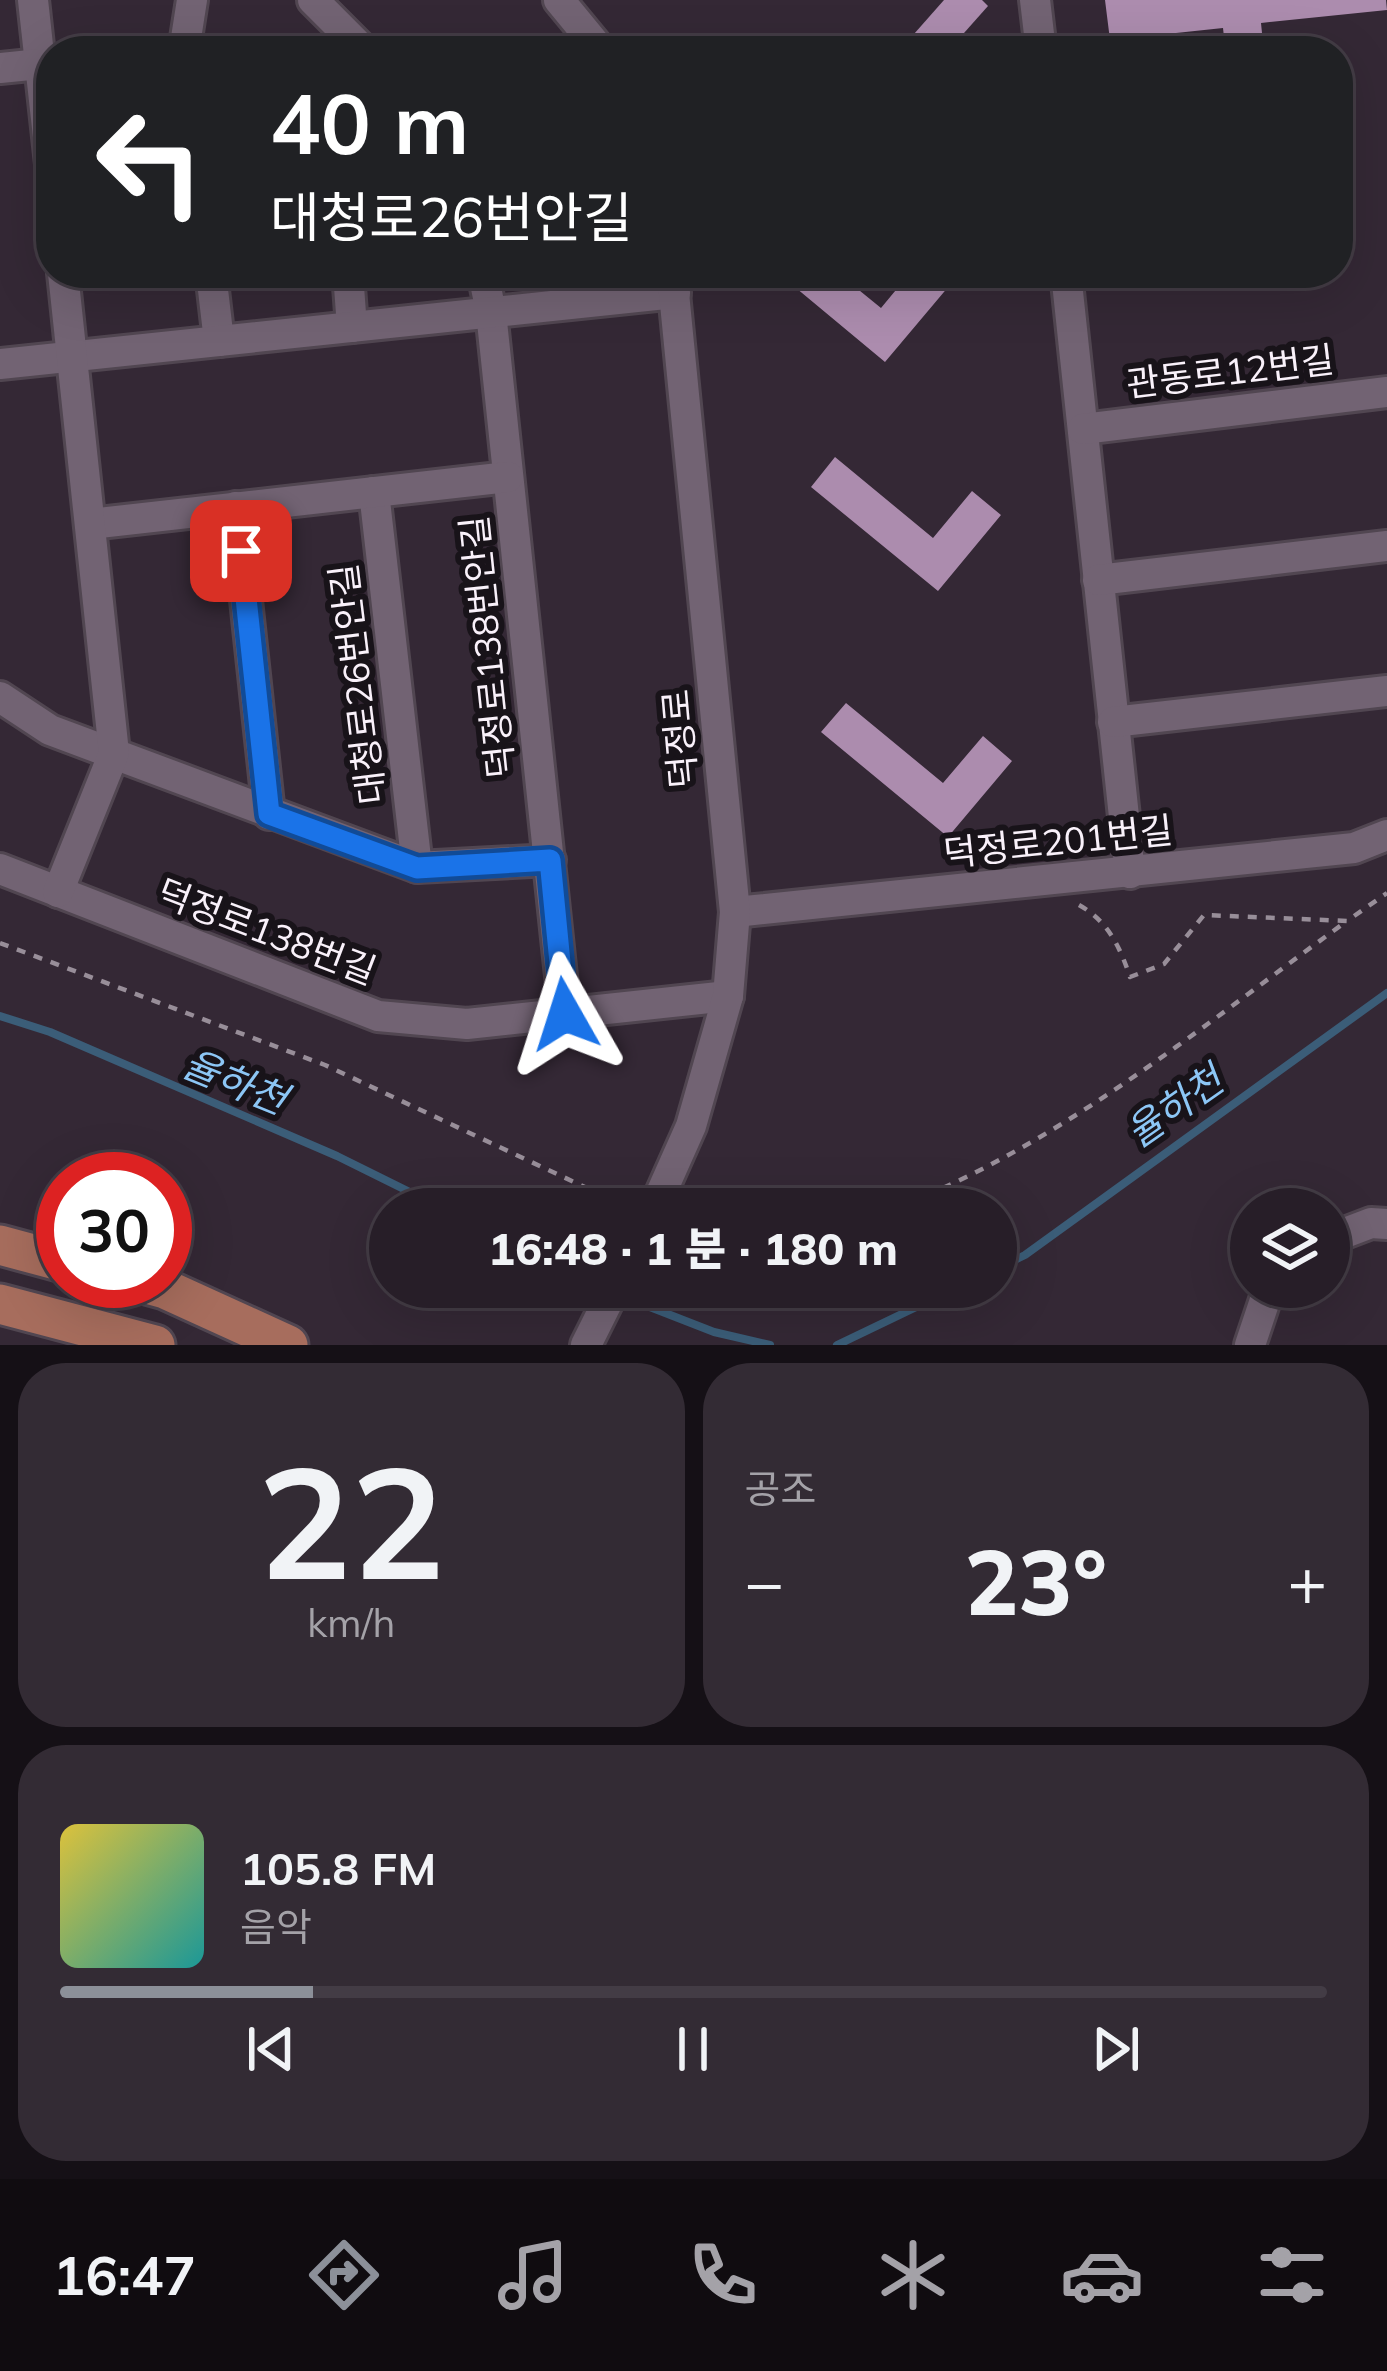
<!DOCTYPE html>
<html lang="ko">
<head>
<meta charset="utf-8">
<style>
	:root { --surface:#271e28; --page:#332b34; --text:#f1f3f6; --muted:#a4a2a8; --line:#433c45; --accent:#8c9099 }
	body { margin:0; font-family:Mulish,"Noto Sans KR",sans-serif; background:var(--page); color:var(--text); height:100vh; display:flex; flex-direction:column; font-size:45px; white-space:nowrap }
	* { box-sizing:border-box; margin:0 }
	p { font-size:39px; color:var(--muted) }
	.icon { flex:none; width:66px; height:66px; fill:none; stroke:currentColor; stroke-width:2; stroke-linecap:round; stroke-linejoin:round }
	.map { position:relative; height:1345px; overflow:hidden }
	.details { display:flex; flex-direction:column; gap:18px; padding:18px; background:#151016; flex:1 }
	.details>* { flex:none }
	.banner { position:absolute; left:36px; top:36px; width:1317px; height:252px; border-radius:48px; box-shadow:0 12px 48px #0002,0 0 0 3px var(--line); background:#202124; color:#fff; overflow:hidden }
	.tools { position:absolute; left:1230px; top:1188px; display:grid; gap:24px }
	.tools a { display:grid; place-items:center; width:120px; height:120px; border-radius:50%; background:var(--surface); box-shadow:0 12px 48px #0002,0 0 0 3px var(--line); font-size:60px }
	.speed { position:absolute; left:36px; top:1152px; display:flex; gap:24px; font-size:60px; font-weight:700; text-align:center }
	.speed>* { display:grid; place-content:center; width:156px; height:156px; border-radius:50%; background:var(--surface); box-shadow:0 12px 48px #0002,0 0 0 3px var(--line); line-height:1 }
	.speed .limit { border:18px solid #d22; background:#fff; color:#111 }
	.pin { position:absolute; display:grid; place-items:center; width:102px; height:102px; color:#fff; margin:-51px; border-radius:24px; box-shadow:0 6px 18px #0006 }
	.me { position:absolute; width:132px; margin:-66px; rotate:354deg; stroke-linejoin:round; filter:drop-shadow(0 0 9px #0008) }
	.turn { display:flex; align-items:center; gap:42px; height:252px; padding:0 36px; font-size:54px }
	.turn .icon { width:156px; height:156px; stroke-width:2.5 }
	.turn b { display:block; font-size:84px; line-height:102px }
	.big { font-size:90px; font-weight:800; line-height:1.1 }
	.details .tile { flex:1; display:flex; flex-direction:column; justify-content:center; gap:18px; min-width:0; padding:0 42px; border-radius:48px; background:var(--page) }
	.details .dial { align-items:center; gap:0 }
	.dial b { font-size:156px; line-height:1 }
	.song { display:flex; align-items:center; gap:36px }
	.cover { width:144px; height:144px; border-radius:18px; background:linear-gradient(135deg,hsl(50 70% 55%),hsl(180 70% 35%)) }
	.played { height:12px; border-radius:6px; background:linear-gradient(90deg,var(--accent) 20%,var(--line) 20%) }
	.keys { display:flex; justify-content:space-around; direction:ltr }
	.heat { display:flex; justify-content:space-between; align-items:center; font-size:66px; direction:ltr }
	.details .tiles { flex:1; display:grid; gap:18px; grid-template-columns:1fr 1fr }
	.tile:last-child { grid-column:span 2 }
	.trip { position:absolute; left:369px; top:1188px; width:648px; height:120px; border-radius:60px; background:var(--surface); box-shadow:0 12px 48px #0002,0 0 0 3px var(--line); font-weight:800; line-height:120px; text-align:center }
	.tab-bar { display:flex; height:192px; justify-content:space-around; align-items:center; background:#100c10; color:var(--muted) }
	.tab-bar .icon { width:84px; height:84px }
	.tab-bar .on { color:var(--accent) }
	.tab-bar b { font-size:54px; color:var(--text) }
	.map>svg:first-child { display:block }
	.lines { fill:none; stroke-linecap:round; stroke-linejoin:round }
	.stream { stroke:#3b5d78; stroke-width:8 }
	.building { fill:#ac8cae }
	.minor-casing { stroke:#514651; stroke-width:36 }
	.major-casing { stroke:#514651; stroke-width:45 }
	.path { stroke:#988e99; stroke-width:4.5; stroke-dasharray:9 9; stroke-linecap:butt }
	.minor { stroke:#726373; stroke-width:30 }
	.major { stroke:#a76d5d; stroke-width:39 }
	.route-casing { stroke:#114b97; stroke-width:30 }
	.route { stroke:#1a73e8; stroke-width:21 }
	.labels { text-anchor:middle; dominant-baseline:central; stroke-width:12; stroke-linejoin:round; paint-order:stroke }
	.street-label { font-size:36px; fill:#f9f1fa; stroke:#181319 }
	.water-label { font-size:39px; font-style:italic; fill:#8cc6f5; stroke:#181319 }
</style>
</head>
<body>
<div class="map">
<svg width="1387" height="1345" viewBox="0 0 1387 1345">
	<rect width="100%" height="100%" fill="#342835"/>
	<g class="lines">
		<!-- stream -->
		<g class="stream">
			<polyline points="0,1016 50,1032 337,1156 444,1209"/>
			<polyline points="996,1269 1025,1255 1387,993"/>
			<polyline points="619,1295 714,1332 770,1345"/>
			<polyline points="837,1345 958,1287"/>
		</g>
	</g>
	<!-- building -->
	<g class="building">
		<polygon points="944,0 982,0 988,6 948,51 899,51"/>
		<polygon points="1105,0 1386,0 1387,10 1261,23 1262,33 1224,37 1223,28 1110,40"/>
		<polygon points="778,273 838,273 881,308 910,273 934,273 949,286 885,362"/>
		<polygon points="835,457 933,538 972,491 1001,515 938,591 811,487"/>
		<polygon points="846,703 943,783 983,736 1012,761 948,837 821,732"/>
	</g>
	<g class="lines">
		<!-- minor casing -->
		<g class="minor-casing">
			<g id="minor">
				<polyline points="33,0 51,164"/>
				<polyline points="313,0 364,51"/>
				<polyline points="559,0 601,51"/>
				<polyline points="1035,0 1041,51"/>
				<polyline points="184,51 192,0"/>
				<polyline points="0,68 40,64"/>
				<polyline points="211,273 219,341"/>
				<polyline points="348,273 352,327"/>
				<polyline points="483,273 491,312 565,1014"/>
				<polyline points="1066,273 1130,873"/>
				<polyline points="0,364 675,293"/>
				<polyline points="1083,429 1387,392"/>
				<polyline points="374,492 417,867"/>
				<polyline points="236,507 269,814"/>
				<polyline points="90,524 508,477"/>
				<polyline points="1098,580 1387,546"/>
				<polyline points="0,697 50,730 417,867 550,860"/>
				<polyline points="1113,722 1387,691"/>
				<polyline points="0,869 378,1016 467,1024 728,996"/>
				<polyline points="58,892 114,753 63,273"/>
				<polyline points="735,912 1354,848 1387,835"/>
				<polyline points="654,1209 691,1126 728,996 735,912 672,273"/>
				<polyline points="1329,1239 1371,1223 1387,1224"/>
				<polyline points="586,1345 615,1287"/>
				<polyline points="1250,1345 1265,1300 1278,1287"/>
			</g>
		</g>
		<!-- major casing -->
		<g class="major-casing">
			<g id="major">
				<polyline points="0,1245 63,1262"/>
				<polyline points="136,1281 165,1289 288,1345"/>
				<polyline points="0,1304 155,1345"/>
			</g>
		</g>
		<!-- path -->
		<g class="path">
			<path d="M1079 905C1108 921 1120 947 1130 977L1164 964 1204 915 1347 921 1387 893"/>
			<polyline points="0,943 325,1065 625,1206"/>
			<path d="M893 1209C1061 1145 1203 1025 1347 921"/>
		</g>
		<!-- minor -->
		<use href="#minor" class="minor"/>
		<!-- major -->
		<use href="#major" class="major"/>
	</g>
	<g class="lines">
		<!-- route casing -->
		<g class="route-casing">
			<polyline id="route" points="241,551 269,814 417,868 550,860 565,1014"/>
		</g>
		<!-- route -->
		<use href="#route" class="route"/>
	</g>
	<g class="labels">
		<!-- street labels -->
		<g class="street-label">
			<text transform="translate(1230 371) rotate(-7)">관동로12번길</text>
			<text transform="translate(487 647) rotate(-96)">덕정로138번안길</text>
			<text transform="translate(357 684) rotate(-97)">대청로26번안길</text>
			<text transform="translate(679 739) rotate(-95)">덕정로</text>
			<text transform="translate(1058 841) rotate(-6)">덕정로201번길</text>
			<text transform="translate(267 931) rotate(21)">덕정로138번길</text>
		</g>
		<!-- water labels -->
		<g class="water-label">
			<text transform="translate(235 1081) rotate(22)">율하천</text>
			<text transform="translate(1174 1106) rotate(-35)">율하천</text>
		</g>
	</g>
</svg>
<div class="tools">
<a><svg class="icon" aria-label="layers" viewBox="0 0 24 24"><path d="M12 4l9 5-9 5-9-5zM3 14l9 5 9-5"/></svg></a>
</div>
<div class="speed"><div class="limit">30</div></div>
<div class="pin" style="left:241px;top:551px;background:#d93025"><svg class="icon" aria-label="arrive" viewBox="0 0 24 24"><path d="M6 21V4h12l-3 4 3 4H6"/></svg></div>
<svg class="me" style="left:565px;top:1014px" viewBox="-20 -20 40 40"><path d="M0-17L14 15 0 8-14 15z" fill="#1a73e8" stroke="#fff" stroke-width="4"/></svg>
<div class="trip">16:48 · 1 분 · 180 m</div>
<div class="banner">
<div class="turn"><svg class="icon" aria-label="left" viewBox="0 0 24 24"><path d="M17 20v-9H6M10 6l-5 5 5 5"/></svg><div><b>40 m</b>대청로26번안길</div></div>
</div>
</div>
<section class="details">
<div class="tiles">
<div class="tile dial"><b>22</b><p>km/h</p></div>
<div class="tile"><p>공조</p>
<div class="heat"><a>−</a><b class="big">23°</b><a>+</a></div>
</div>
<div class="tile">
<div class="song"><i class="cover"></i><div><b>105.8 FM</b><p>음악</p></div></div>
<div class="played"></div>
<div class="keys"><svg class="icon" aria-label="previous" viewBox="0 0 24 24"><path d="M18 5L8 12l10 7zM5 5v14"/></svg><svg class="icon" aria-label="pause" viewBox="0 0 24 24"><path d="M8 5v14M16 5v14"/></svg><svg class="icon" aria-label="next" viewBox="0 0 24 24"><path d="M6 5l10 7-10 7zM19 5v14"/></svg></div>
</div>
</div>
</section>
<nav class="tab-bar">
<b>16:47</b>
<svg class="icon on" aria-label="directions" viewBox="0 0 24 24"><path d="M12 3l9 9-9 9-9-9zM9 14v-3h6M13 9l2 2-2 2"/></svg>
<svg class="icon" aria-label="music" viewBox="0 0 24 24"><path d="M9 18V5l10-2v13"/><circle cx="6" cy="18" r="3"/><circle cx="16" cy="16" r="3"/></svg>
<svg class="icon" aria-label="phone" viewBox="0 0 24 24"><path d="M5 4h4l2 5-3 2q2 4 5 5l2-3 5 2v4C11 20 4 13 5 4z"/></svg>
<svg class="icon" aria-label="climate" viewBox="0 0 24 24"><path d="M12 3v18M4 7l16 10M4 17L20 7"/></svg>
<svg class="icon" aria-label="car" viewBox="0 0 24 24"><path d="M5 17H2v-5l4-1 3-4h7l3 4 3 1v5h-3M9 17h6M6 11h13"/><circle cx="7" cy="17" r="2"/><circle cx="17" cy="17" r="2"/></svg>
<svg class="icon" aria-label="filters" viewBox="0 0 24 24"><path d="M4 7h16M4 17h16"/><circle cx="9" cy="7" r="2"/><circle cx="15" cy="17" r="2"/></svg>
</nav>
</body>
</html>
